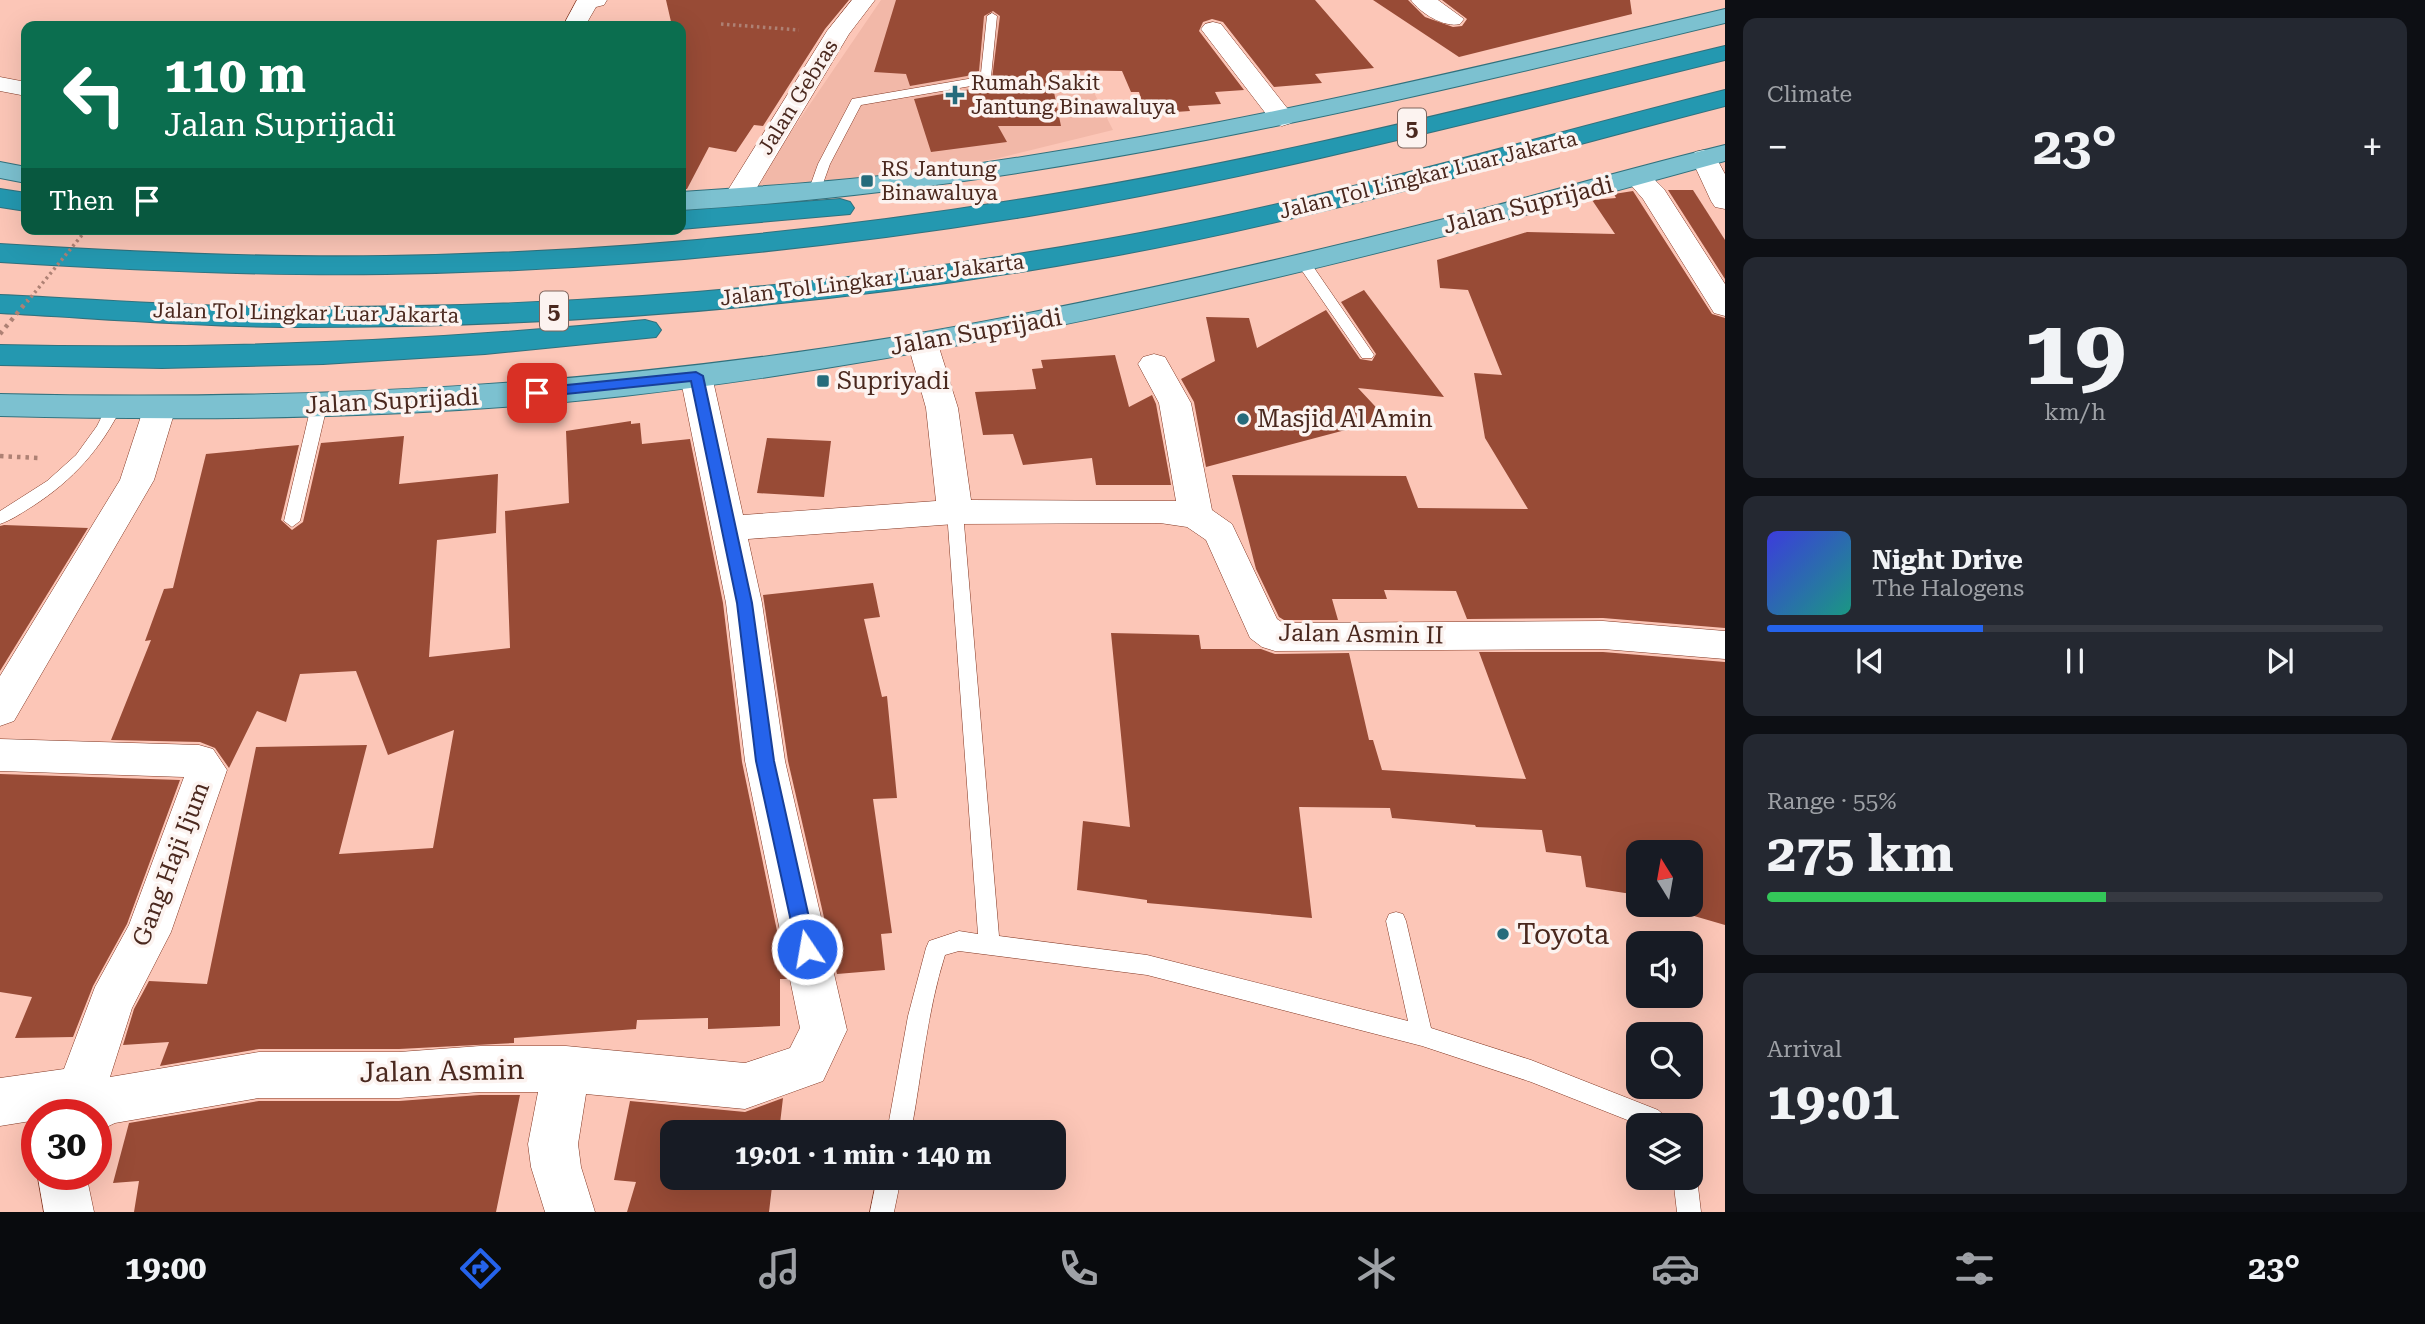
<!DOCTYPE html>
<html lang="en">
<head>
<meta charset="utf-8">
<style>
	:root { --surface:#171b24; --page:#242831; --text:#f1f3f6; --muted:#9ea1a6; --line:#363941; --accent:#2563eb }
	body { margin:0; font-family:"Roboto Serif",serif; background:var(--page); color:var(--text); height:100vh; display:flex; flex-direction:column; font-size:26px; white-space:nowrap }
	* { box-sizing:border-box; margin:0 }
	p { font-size:23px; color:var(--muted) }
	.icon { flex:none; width:38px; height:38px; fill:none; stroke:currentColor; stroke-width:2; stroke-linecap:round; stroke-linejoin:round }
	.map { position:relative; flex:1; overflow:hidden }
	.details { display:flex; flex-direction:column; gap:18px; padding:18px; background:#0d0f14; width:700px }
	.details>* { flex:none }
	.top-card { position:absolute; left:21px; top:21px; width:665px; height:214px; border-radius:14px; box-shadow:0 7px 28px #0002; background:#0b6e4f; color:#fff; overflow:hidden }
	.needle { width:46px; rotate:349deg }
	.controls { position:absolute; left:1626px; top:840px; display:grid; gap:14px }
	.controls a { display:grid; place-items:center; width:77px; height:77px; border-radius:14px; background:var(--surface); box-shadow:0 7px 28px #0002; font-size:35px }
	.speed { position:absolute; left:21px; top:1099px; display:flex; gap:14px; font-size:35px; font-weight:700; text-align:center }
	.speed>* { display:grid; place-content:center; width:91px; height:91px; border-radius:50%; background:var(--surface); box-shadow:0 7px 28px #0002; line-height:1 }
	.speed .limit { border:10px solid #d22; background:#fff; color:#111 }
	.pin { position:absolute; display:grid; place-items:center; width:60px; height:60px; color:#fff; margin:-30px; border-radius:14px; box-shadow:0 4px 10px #0006 }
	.me { position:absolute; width:77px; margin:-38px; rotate:348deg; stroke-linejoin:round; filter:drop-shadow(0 0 5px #0008) }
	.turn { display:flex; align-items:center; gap:24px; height:147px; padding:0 28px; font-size:32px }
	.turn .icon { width:91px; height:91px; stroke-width:2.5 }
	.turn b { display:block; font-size:49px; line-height:60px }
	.then { display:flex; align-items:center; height:66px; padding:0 28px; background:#0003; gap:14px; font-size:26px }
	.big { font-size:52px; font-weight:700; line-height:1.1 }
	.details .widget { flex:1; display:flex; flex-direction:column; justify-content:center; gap:10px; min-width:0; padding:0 24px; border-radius:14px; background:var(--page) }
	.details .dial { align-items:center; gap:0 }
	.dial b { font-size:91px; line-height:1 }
	.song { display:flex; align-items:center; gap:21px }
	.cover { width:84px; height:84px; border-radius:10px; background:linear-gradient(135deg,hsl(240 70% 55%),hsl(170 70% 35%)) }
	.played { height:7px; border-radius:4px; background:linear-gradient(90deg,var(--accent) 35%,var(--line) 35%) }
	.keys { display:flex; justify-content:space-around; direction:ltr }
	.heat { display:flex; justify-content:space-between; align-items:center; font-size:38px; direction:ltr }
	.charge { height:10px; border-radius:5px; background:linear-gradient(90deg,#34c759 55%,var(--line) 0) }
	.trip { position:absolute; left:660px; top:1120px; width:406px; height:70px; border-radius:14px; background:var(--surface); box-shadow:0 7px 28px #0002; font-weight:700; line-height:70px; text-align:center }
	.menu { display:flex; height:112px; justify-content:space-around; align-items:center; background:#090b0e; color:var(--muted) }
	.menu .icon { width:49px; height:49px }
	.menu .current { color:var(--accent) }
	.menu b { font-size:32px; color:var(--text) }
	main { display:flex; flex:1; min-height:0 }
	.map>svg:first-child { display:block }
	.built { fill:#f2b8a8 }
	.building { fill:#984b36 }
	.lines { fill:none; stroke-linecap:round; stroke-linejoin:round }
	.lane-casing { stroke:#823723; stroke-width:1 }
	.street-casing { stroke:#823723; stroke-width:1 }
	.primary-casing { stroke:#31717d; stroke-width:2 }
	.highway-casing { stroke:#31717d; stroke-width:2 }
	.path-far1 { stroke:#ae8174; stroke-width:3.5; stroke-dasharray:2.5 3.5; stroke-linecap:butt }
	.path { stroke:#ae8174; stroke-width:4.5; stroke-dasharray:3.5 5; stroke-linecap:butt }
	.lane { fill:#fff; fill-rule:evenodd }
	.street { fill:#fff; fill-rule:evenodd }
	.primary { fill:#7cc1d0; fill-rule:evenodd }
	.highway { fill:#2498b0; fill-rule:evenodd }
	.path-bridge-far1 { stroke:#ae8174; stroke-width:3.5; stroke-dasharray:2.5 3.5; stroke-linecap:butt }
	.path-bridge { stroke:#ae8174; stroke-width:4.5; stroke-dasharray:3.5 5; stroke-linecap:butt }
	.route { fill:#2563eb; stroke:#184099; stroke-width:2 }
	.poi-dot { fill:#266b7b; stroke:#fcf3f0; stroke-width:2.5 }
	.labels { text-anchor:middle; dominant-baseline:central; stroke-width:7; stroke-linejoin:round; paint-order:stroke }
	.far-poi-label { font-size:21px; fill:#4a281e; stroke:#fcf3f0; text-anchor:start }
	.far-street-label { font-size:21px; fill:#4a281e; stroke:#fcf3f0 }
	.shield { fill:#fcf3f0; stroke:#7f655d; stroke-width:2 }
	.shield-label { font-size:23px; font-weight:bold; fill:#4a281e }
	.street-label { font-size:24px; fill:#4a281e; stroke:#fcf3f0 }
	.poi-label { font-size:24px; fill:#4a281e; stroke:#fcf3f0; text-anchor:start }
	.near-poi-label { font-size:28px; fill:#4a281e; stroke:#fcf3f0; text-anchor:start }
	.near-street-label { font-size:28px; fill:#4a281e; stroke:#fcf3f0 }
</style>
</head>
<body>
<main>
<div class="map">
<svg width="1725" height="1212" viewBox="0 0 1725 1212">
	<rect width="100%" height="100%" fill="#fcc6b7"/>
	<!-- built -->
	<polygon class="built" points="881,0 1074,0 1077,59 1113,130 995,159 750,192"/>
	<!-- building -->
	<g class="building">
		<polygon points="666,0 849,0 825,29 763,126 754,125 736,152 709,147 687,189 681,189 681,26 672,26"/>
		<polygon points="896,0 1315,0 1374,68 1315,74 1322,83 1274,87 1223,22 1212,19 1203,22 1199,31 1244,90 1215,92 1221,104 1188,106 1190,111 1146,114 1139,92 1131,92 1122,71 1052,70 1052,73 1050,73 1061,126 998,126 1007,142 931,152 914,99 971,89 992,79 1000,16 993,11 984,16 979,71 967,76 910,86 906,74 874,72"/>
		<polygon points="1373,0 1408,0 1425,17 1453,27 1462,26 1467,19 1442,0 1630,0 1632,14 1459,57"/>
		<polygon points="1668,190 1693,190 1725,240 1725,279"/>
		<polygon points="1633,191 1712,314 1725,318 1725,628 1603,618 1467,619 1456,591 1384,590 1387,599 1332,599 1338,620 1284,620 1279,617 1256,569 1232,475 1406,476 1418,508 1528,509 1485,438 1474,373 1502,375 1468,290 1440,288 1437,260 1527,232 1615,234 1592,200 1616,198 1614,194"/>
		<polygon points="1364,290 1444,397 1358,388 1387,419 1206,467 1194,402 1181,379 1215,361 1206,317 1249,318 1257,348 1326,310 1360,359 1372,361 1376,354 1341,302"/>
		<polygon points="1115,355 1129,407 1152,395 1156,404 1171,485 1096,485 1092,458 1023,465 1013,434 983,435 975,392 1036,389 1032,369 1043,368 1041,360"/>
		<polygon points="631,421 631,424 640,423 642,444 690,439 723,603 742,762 787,979 780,979 780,1026 708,1029 708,1018 637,1020 636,1029 514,1038 514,1043 399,1049 259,1049 160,1066 169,1042 123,1045 134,1009 149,981 207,984 256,747 367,745 339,854 433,848 454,730 388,755 356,671 300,674 286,722 257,711 229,768 215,748 200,742 111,740 151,640 145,641 164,589 173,588 206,454 299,445 281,520 292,530 303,522 321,443 404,436 399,484 498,474 496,533 437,540 429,657 510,648 505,511 569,503 566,431"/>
		<polygon points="767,438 831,441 824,497 757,493"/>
		<polygon points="4,525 88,528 0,671 0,526"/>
		<polygon points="873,583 880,617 864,619 882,697 887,696 897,798 873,799 892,933 881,934 885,970 837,974 788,761 763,595"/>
		<polygon points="1111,633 1199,635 1201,649 1261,649 1275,654 1349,653 1369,740 1373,740 1382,770 1526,779 1479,652 1603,652 1725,662 1725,925 1677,911 1677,905 1690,905 1690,852 1638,852 1638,895 1586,887 1581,856 1546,852 1542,830 1476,827 1475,825 1392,818 1390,808 1299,807 1312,918 1147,903 1147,900 1077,890 1083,821 1130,827"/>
		<polygon points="0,774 180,780 127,924 93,986 73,1037 15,1038 32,997 0,992"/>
		<polygon points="480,1095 520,1095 496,1212 134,1212 139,1181 113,1183 129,1123 259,1101 399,1101"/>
		<polygon points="783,1098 779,1132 672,1132 672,1178 773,1178 769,1212 627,1212 636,1182 614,1180 630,1101 745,1112"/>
	</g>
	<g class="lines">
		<!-- lane casing -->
		<g class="lane-casing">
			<g id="lane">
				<polygon points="992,13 997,16 991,77 971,86 861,105 830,164 820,192 819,195 809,195 808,192 818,164 852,99 968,79 981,73 987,16"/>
				<polygon points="1303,258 1308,259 1372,352 1374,355 1372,358 1362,358 1296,262"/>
				<path d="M114 401 122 406C101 449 73 480 33 506 23 512 12 520 0 524V511L47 481 76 455 97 426 109 402Z"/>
				<polygon points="319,401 327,406 300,521 292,527 284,521 311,406"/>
				<path d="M955 506 963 512 999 936 1147 955 1408 1021 1386 921 1389 914 1396 912 1403 914 1406 921 1431 1028 1531 1060 1658 1110 1666 1117 1670 1125H1640L1531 1082 1422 1046 1147 975 959 951 945 955C927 1012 922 1073 911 1132H887L908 1016 926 948 929 941 959 931 978 934 947 512Z"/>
				<polygon points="1690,1168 1697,1178 1701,1212 1677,1212 1673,1178 1690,1178"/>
				<polygon points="877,1178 901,1178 894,1212 870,1212"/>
			</g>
		</g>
		<!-- street casing -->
		<g class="street-casing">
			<g id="street">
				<polygon points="577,0 607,0 604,5 596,7 585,26 563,26"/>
				<polygon points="852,0 875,0 849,34 747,204 737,206 727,204 723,198 827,31"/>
				<path d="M1411 0H1438L1464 19 1460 24C1444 28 1420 13 1411 0Z"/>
				<polygon points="1213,22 1221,24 1291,113 1295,118 1291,123 1282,126 1273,123 1201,29 1205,24"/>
				<polygon points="0,77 26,82 26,96 0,91"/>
				<polygon points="1704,150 1713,152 1725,174 1725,209 1715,207 1711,201 1691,158 1695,152"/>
				<polygon points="1637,169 1646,171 1664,189 1725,284 1725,316 1714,313 1643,199 1624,177 1628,171"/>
				<polygon points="922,332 933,334 937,341 958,408 971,500 1176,501 1159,403 1138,364 1143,357 1154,354 1165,357 1191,403 1212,510 1232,524 1277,619 1283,623 1603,621 1725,631 1725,659 1603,649 1275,651 1262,647 1250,638 1206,540 1187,527 1160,523 955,524 748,539 762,603 785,761 847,1030 823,1081 745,1109 586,1094 578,1144 581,1167 595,1212 545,1212 531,1167 528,1144 538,1092 480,1092 399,1098 259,1098 115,1123 96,1132 96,1115 37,1115 37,1120 0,1126 0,1078 64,1069 95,987 129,925 184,777 0,771 0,739 199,745 213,749 227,770 171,932 132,1008 110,1077 259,1052 399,1052 480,1046 566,1046 745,1063 790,1048 800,1028 745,761 726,603 680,376 685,369 696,366 707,369 712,376 743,515 936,501 926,408 907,341 911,334"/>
				<polygon points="160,397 171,400 176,407 154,480 14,721 0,726 0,676 120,480 144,407 149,400"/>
				<polygon points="37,1172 86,1174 94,1212 44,1212"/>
			</g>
		</g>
		<!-- primary casing -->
		<g class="primary-casing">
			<g id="primary">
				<path d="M1725 9V23C1381 106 1036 189 681 210V192C770 186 858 180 947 168 1209 132 1467 70 1725 9Z"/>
				<path d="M1725 145V161C1363 261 998 353 624 396 417 419 208 421 0 416V394C306 401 601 386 903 336 1085 305 1265 264 1444 219 1538 195 1631 168 1725 145Z"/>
				<polygon points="0,162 26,167 26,183 0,178"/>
			</g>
		</g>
		<!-- highway casing -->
		<g class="highway-casing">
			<g id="highway">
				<path d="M1725 46V60C1492 117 1260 178 1023 217 812 251 599 271 386 274 257 276 128 270 0 262V244C128 252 257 258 386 256 599 253 812 233 1023 199 1259 162 1492 102 1725 46Z"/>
				<path d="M1725 90V106C1519 159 1312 221 1102 258 832 307 555 328 281 327 187 326 93 318 0 313V295C93 299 187 307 281 307 555 309 832 288 1102 240 1312 203 1518 142 1725 90Z"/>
				<polygon points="0,189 26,193 26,211 0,207"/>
				<polygon points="840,199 850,202 854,208 850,214 681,229 681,211"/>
				<path d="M645 320 656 323 661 330 656 337 485 354 323 364 162 368 0 365V345C216 350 430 341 645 320Z"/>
			</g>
		</g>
		<!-- path-far1 -->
		<polyline class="path-far1" points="721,24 799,30"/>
		<!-- path -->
		<polyline class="path" points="0,456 38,458"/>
		<!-- lane -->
		<use href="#lane" class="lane"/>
		<!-- street -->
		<use href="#street" class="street"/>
		<!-- primary -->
		<use href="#primary" class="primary"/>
		<!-- highway -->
		<use href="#highway" class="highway"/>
		<!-- path-bridge-far1 -->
		<polyline class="path-bridge-far1" points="27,302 87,229"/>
		<!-- path-bridge -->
		<polyline class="path-bridge" points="0,334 28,300"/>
	</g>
	<!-- route -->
	<polygon class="route" points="696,372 703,376 752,603 774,761 816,949 813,956 807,958 800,956 797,949 756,761 737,603 691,381 537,397 530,393 537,388"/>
	<!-- markers -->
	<g class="poi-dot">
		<path d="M951.5 84.5h7v7h7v7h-7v7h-7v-7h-7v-7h7z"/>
		<rect x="860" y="174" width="14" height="14" rx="3.5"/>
		<rect x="816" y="374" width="14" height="14" rx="3.5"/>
		<circle cx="1243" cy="419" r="7"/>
		<circle cx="1503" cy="934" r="7"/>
	</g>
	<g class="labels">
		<!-- far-poi labels -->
		<g class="far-poi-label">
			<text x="971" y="83">Rumah Sakit<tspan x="971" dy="24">Jantung Binawaluya</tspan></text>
			<text x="881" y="169">RS Jantung<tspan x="881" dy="24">Binawaluya</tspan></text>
		</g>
		<!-- far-street labels -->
		<g class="far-street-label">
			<text transform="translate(798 97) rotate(-58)">Jalan Gebras</text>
			<text transform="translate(1428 175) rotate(-14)">Jalan Tol Lingkar Luar Jakarta</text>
			<text transform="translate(872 280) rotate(-7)">Jalan Tol Lingkar Luar Jakarta</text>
			<text transform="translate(306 313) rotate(1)">Jalan Tol Lingkar Luar Jakarta</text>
		</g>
		<!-- shield labels -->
		<g class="shield">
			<rect x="1398" y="108.5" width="28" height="39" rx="5"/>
			<rect x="540" y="291.5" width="28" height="39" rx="5"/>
		</g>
		<g class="shield-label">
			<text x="1412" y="128">5</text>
			<text x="554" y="311">5</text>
		</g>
		<!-- street labels -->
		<g class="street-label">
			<text transform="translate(1528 205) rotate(-14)">Jalan Suprijadi</text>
			<text transform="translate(976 332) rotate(-10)">Jalan Suprijadi</text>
			<text transform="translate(392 401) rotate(-3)">Jalan Suprijadi</text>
			<text transform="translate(1361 634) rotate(1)">Jalan Asmin II</text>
			<text transform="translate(171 864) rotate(-69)">Gang Haji Ijum</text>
		</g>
		<!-- poi labels -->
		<g class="poi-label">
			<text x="837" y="381">Supriyadi</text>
			<text x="1257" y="419">Masjid Al Amin</text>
		</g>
		<!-- near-poi labels -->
		<g class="near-poi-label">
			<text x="1517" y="934">Toyota</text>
		</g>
		<!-- near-street labels -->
		<g class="near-street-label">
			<text transform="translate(442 1071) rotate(-1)">Jalan Asmin</text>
		</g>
	</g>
</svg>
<div class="controls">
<a><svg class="needle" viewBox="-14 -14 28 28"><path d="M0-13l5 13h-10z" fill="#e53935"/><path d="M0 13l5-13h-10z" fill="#9ea1a6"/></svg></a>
<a><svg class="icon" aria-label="sound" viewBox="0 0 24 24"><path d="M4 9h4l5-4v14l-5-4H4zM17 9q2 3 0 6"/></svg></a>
<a><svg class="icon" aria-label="search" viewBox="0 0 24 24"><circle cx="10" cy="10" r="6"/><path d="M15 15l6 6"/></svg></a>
<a><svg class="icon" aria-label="layers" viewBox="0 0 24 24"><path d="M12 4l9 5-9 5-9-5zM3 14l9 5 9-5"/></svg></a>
</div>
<div class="speed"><div class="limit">30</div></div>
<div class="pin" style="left:537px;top:393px;background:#d93025"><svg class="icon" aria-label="arrive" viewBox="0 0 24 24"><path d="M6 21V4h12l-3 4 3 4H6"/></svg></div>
<svg class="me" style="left:807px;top:949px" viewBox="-20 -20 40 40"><circle r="17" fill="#2563eb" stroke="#fff" stroke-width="3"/><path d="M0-11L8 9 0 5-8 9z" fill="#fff"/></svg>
<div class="trip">19:01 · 1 min · 140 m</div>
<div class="top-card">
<div class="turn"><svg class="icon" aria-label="left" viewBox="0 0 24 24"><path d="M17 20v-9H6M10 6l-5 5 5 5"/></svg><div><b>110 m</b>Jalan Suprijadi</div></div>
<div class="then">Then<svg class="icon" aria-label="arrive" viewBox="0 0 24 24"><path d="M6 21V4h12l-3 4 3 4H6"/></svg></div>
</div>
</div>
<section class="details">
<div class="widget"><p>Climate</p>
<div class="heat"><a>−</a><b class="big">23°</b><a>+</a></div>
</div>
<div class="widget dial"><b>19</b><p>km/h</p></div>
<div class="widget">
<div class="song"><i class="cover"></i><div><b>Night Drive</b><p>The Halogens</p></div></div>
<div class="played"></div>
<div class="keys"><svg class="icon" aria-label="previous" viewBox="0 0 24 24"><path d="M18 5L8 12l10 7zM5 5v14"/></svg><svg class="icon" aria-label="pause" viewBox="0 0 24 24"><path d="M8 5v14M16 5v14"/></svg><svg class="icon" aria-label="next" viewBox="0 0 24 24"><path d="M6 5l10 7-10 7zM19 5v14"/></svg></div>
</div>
<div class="widget"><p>Range · 55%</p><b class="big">275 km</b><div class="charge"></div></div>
<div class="widget"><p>Arrival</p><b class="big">19:01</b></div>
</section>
</main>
<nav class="menu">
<b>19:00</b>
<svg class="icon current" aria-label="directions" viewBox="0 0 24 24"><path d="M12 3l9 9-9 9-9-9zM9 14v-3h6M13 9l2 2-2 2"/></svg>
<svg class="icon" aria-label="music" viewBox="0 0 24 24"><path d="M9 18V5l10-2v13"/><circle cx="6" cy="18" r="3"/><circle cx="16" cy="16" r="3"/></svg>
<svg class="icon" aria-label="phone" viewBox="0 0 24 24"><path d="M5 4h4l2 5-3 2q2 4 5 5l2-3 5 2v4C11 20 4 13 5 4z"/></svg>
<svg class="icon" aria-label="climate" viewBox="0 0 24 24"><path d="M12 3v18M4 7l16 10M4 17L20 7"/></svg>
<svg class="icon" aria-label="car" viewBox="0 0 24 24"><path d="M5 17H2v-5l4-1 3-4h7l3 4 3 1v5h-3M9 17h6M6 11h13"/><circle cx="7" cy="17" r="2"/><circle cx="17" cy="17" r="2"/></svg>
<svg class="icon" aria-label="filters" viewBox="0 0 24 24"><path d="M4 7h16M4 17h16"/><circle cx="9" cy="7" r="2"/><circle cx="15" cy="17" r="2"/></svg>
<b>23°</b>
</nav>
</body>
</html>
